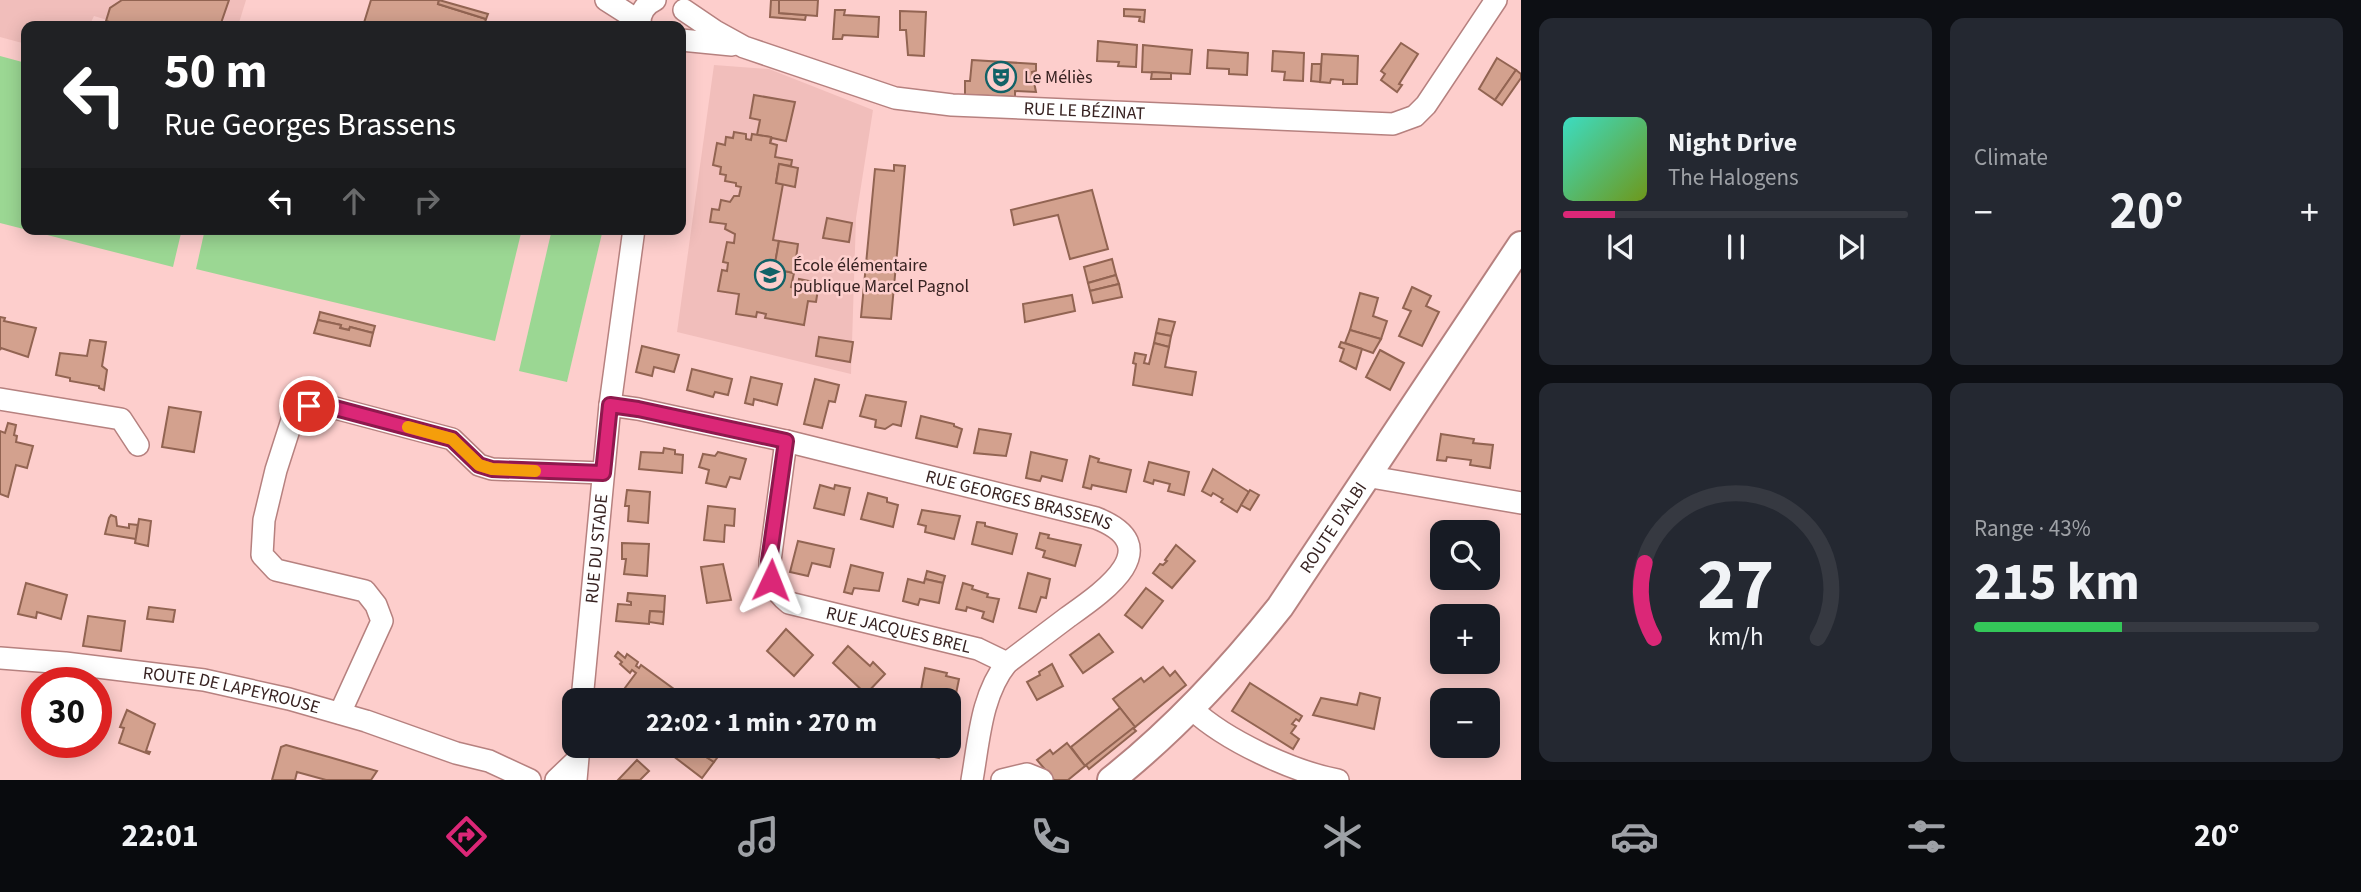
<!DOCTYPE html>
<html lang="en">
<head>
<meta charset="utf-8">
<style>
	:root { --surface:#171b24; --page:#242831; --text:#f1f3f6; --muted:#9ea1a6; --line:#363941; --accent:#db2777 }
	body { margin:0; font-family:"Source Sans 3",sans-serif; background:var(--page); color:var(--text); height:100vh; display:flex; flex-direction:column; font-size:26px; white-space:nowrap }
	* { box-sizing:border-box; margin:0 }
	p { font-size:23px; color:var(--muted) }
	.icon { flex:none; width:38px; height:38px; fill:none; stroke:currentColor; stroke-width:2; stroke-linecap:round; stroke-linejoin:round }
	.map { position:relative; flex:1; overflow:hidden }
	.side { display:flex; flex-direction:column; gap:18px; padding:18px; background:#0d0f14; width:840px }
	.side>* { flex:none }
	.banner { position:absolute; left:21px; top:21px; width:665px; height:214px; border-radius:14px; box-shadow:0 4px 18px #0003; background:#202124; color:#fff; overflow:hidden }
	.controls { position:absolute; left:1430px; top:520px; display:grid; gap:14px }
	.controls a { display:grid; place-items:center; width:70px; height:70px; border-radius:14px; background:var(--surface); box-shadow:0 4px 18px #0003; font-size:35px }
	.speed { position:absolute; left:21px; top:667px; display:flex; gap:14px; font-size:35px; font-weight:700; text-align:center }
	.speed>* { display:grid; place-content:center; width:91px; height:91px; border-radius:50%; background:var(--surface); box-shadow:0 4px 18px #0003; line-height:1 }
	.speed .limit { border:10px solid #d22; background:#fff; color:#111 }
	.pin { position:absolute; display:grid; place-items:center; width:60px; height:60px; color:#fff; margin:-30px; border:4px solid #fff; border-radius:50%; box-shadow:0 2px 7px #0007 }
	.me { position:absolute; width:77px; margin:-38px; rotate:2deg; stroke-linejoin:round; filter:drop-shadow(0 0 5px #0008) }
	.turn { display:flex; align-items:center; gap:24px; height:147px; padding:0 28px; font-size:32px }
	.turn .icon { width:91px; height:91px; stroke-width:2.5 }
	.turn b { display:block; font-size:49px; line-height:60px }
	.lanes { display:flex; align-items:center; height:66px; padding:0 28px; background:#0003; justify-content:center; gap:35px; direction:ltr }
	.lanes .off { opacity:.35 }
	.big { font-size:52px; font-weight:700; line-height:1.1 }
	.side .widget { flex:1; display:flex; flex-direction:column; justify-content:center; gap:10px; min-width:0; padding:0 24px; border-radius:14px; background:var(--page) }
	.side .dial { align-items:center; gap:0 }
	.dial svg { height:182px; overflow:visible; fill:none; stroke:var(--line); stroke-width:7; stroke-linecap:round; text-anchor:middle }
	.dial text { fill:var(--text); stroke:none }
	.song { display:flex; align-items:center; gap:21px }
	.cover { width:84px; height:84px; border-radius:10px; background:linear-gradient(135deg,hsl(170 70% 55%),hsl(80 70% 35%)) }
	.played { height:7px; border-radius:4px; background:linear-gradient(90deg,var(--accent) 15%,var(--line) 15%) }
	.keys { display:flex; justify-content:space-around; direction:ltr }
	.heat { display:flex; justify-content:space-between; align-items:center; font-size:38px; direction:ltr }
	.charge { height:10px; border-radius:5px; background:linear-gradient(90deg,#34c759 43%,var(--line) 0) }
	.side .tiles { flex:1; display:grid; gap:18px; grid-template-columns:repeat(2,1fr) }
	.trip { position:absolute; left:562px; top:688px; width:399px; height:70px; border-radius:14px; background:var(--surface); box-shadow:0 4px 18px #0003; font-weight:700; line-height:70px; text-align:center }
	.dock { display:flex; height:112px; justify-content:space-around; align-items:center; background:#090b0e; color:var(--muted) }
	.dock .icon { width:49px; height:49px }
	.dock .current { color:var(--accent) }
	.dock b { font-size:32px; color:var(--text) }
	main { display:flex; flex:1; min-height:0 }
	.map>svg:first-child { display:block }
	.built { fill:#f1bebb }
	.green { fill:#9bd793 }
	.building { fill:#d3a18e; stroke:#926452; stroke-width:2 }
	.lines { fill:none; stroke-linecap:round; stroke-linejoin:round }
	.minor-casing { stroke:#b6817f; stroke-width:24 }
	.major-casing { stroke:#b6817f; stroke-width:30 }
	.minor { stroke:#fff; stroke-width:21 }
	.major { stroke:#fff; stroke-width:26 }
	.route-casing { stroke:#8e194d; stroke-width:18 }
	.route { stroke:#db2777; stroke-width:12 }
	.slow { stroke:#f59e0b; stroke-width:12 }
	.labels { text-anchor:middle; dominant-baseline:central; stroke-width:5; stroke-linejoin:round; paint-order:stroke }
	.poi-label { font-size:18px; fill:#372221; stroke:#fdcecc; text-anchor:start }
	.street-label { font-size:18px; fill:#372221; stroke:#fdcecc }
</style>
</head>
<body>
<main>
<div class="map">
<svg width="1521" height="780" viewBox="0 0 1521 780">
	<rect width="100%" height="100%" fill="#fdcecc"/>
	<!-- built -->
	<g class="built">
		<polygon points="0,0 246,0 238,26 127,26 94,16 89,26 26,26 26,44 0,37"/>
		<polygon points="714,65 769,69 873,110 856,218 851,374 677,332"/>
	</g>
	<!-- green -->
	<g class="green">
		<polygon points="0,56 26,63 26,229 182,229 173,267 0,223"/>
		<polygon points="205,229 522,229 495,341 196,269"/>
		<polygon points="552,229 603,229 567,382 519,371"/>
	</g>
	<!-- building -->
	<g class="building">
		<polygon points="122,0 229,0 220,26 122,26 106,21 110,8"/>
		<polygon points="371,0 439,0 438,4 486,19 484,26 363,26"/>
		<polygon points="439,0 488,14 486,19 438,4"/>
		<polygon points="771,0 779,0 779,13 806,15 805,20 770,17"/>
		<polygon points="779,0 818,0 817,16 779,13"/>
		<polygon points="1124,9 1145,10 1144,22 1139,21 1140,17 1124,16"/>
		<polygon points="835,10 845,10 844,15 879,17 878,37 843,35 842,39 833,39"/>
		<polygon points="900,11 926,12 924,56 908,55 906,30 900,30"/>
		<polygon points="1098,41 1137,45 1136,67 1118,66 1119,62 1097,61"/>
		<polygon points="1401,43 1418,54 1399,84 1402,85 1397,92 1381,80 1385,74 1381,71"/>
		<polygon points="1143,45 1192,50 1190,74 1142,72"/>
		<polygon points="1208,50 1248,53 1247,75 1229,74 1229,69 1207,68"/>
		<polygon points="1273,51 1304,53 1303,81 1284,80 1285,72 1272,71"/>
		<polygon points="1322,54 1358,56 1357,84 1343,84 1343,80 1331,79 1330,83 1320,82"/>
		<polygon points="1497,58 1516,70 1495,100 1479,89"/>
		<polygon points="972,60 1036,64 1036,71 1032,72 1036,92 1015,91 1015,97 965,95 965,81 970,81"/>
		<polygon points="1312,64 1321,64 1320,82 1311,81"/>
		<polygon points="1516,70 1521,74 1521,78 1502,105 1495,100"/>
		<polygon points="1152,72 1171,73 1171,79 1151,79"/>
		<polygon points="754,95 795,102 786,141 772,138 770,143 771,137 757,135 760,120 750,118"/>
		<polygon points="734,132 746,134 746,139 751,140 752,134 771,137 770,143 777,145 775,157 792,160 791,166 779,164 776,183 783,184 773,240 779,241 774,269 794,273 791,287 798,289 799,279 819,283 816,302 808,301 804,325 765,318 766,314 757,312 756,317 736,314 739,294 718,291 722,270 727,271 728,263 723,262 727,242 734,243 735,234 725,229 726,224 710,222 712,209 719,210 721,200 730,202 734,196 739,196 741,187 736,186 736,183 725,181 726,175 720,174 721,167 713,165 717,143 725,145 726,137 733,138"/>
		<polygon points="779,164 798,168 795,187 776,183"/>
		<polygon points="894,165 905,166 891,319 861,317 875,169 894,171"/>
		<polygon points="1092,190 1108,249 1070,259 1058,215 1014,225 1011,210"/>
		<polygon points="827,218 852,223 849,242 823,238"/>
		<polygon points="779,241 798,244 794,273 774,269"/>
		<polygon points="1112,259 1116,275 1088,283 1084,267"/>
		<polygon points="1116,275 1119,284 1090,291 1088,283"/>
		<polygon points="1119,284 1122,297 1093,303 1090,291"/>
		<polygon points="1412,287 1431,296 1426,306 1439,312 1422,346 1399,336 1411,311 1403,308"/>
		<polygon points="1360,293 1378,298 1373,316 1387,321 1381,339 1350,330"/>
		<polygon points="1072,295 1075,311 1025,322 1023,304"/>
		<polygon points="320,312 375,326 373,333 350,327 349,330 340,328 341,325 318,320"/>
		<polygon points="0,317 5,318 4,321 36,328 28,357 1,348 0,350"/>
		<polygon points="1159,319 1175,322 1171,336 1156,333"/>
		<polygon points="318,320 341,325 340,328 349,330 350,327 373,333 370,346 314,333"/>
		<polygon points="1350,330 1381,339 1373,353 1345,343"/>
		<polygon points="1156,333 1171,336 1169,347 1154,343"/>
		<polygon points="819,337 853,342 850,362 816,356"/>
		<polygon points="90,340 106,342 102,366 107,370 104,390 99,388 99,386 70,381 70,378 56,375 60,353 87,356"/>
		<polygon points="1341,342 1362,349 1356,369 1340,361 1344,349 1339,347"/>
		<polygon points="1154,343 1169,347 1165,367 1196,372 1192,395 1133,385 1136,364 1133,363 1135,353 1146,355 1144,363 1149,364"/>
		<polygon points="642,346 679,355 674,372 654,367 652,376 636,372"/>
		<polygon points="1380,350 1404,363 1390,390 1366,377"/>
		<polygon points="692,369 732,379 728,395 715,392 713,397 687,390"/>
		<polygon points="751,377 782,384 777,405 754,399 753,405 745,403"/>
		<polygon points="815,379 839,385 835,402 829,401 822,428 804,424"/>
		<polygon points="866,395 906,402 901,426 893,424 885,429 875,427 876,420 860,416"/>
		<polygon points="169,407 201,412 194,452 162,447"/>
		<polygon points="921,416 954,424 954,426 962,429 957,447 916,438"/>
		<polygon points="8,423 16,425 14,435 17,436 16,442 33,446 27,468 16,465 8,497 0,494 0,431 5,433"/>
		<polygon points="979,429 1011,434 1006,456 974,453"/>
		<polygon points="1441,434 1474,439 1473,443 1493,445 1490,468 1470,465 1471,460 1447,457 1446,461 1437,460"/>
		<polygon points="664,448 675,450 675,454 683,455 682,473 639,469 641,452 663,453"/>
		<polygon points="718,452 746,459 740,479 730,477 726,487 706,483 709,470 699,467 703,454 715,456"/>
		<polygon points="1031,452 1067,460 1062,481 1042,476 1040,481 1026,478"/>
		<polygon points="1090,456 1099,459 1098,462 1131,470 1126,492 1092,485 1091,489 1083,487"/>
		<polygon points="1149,462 1189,472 1184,495 1168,491 1170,484 1154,480 1153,484 1144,481"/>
		<polygon points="1213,469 1249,492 1237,512 1221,502 1223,499 1213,493 1211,496 1202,491"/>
		<polygon points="820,485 834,489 835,485 850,488 844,515 814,508"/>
		<polygon points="627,490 650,492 648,523 628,521 629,506 625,506"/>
		<polygon points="1250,490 1259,495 1250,510 1241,505"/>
		<polygon points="868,493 887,498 887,502 898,505 893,527 861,519"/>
		<polygon points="708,506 735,509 734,526 725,525 724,542 704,540"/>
		<polygon points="922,510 960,516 954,539 925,532 926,526 918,524"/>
		<polygon points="111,515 116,517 117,526 129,528 129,524 138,525 136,539 105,534 109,518"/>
		<polygon points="139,519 151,521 148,546 135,543"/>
		<polygon points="977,522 985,523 985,526 1017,534 1012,554 972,544"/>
		<polygon points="1040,533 1049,535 1048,538 1081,545 1075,566 1043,557 1045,551 1036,548"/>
		<polygon points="798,541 834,549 830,567 812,563 808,576 790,572"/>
		<polygon points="622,543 649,544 647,576 624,574 626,559 622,559"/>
		<polygon points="1176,545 1195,561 1172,588 1153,573 1160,564 1163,565 1167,561 1165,560"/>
		<polygon points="723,564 731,600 707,603 701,567"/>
		<polygon points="851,565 883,573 879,591 854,588 852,594 844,592"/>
		<polygon points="927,571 945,576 943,583 925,579"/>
		<polygon points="1028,573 1050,579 1046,598 1041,597 1036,612 1019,608"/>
		<polygon points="908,579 924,583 925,579 943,583 939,603 920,599 918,605 903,601"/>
		<polygon points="26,583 67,595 61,619 37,612 36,618 18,614"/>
		<polygon points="963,583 973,586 972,589 988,594 987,597 999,599 993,622 982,618 984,612 967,607 966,611 956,609"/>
		<polygon points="1146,588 1163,601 1142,628 1125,615"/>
		<polygon points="628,593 665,596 664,612 650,611 649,624 616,621 618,604 631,605 631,602 627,601"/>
		<polygon points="149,607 175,610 173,622 147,619"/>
		<polygon points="650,611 664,612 663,624 649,622"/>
		<polygon points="88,616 125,621 121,651 83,646"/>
		<polygon points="786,629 813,655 794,676 767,651"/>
		<polygon points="1099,634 1113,652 1083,673 1070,655"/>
		<polygon points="848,646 870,666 873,662 885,674 866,694 833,663"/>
		<polygon points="618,652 625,658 627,654 638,662 636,666 639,668 641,665 689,700 616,700 636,673 632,670 630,673 620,664 622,662 615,656"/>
		<polygon points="1052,664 1063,686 1037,700 1027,682 1040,675 1039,672"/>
		<polygon points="1163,667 1170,676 1175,671 1186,685 1135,727 1113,699 1141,678 1144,682"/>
		<polygon points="925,668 947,673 946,676 959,679 956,694 948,693 947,696 921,690"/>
		<polygon points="1250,683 1302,716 1299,721 1296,719 1292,724 1296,726 1291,733 1299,739 1293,749 1232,711"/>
		<polygon points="1360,693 1380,698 1374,729 1313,715 1321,698 1357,705"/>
		<polygon points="1120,708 1135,727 1085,766 1071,747"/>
		<polygon points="127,710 155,724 146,751 150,752 149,754 119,743 124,728 120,727"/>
		<polygon points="1133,728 1136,731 1089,769 1086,765"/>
		<polygon points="1067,743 1085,766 1068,780 1054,780 1037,760 1050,750 1053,754"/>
		<polygon points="286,745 329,757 377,771 371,780 326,780 297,772 295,780 272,780 281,747"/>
		<polygon points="660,746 699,746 703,748 703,755 714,762 702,778"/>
		<polygon points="699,746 726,746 714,762 703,755 703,748"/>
		<polygon points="919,746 942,746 939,758 917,753"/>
		<polygon points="637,760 649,771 640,780 618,780"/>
	</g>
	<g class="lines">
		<!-- minor casing -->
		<g class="minor-casing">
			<g id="minor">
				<polyline points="606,0 628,14 639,26"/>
				<path id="s1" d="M684 10 715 31 744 47 895 98 952 105 1393 124 1415 116 1426 105 1496 0"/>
				<path d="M640 26C639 14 644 5 655 0"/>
				<polyline points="681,40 732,45"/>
				<polyline points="0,399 121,419 138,445"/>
				<path id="s2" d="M610 405 638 409 786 441 1096 518C1170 547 1102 593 1068 617 1048 632 1027 648 1007 663 981 695 979 741 972 780"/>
				<path id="s3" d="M786 441 770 561C770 580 774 591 789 603L978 649 1007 663"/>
				<polyline points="1368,473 1377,478 1521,503"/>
				<path id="s4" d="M0 658 65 663 204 680 289 699 366 721 456 753 489 761 530 780"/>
				<path id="s5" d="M582 700 610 405 634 229"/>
				<path d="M1192 709C1225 740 1293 772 1338 780"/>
				<polyline points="340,713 382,621 376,605 365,591 276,570 262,555 264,520 276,470 293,417 309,406 335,408 452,439 479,465 492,469 603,473"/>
				<polyline points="556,780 577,760"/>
				<polyline points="576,780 579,746"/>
				<polyline points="1002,780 1027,774 1042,780"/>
			</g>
		</g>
		<!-- major casing -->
		<g class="major-casing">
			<g id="major">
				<path id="s6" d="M1111 780C1175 729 1229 671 1280 607L1521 245"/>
			</g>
		</g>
		<!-- minor -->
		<use href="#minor" class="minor"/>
		<!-- major -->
		<use href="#major" class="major"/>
	</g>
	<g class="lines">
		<!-- route casing -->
		<g class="route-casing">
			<polyline id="route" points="309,406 335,408 452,439 479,465 492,469 603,473 610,405 638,409 786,441 769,561 771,580"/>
		</g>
		<!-- route -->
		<use href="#route" class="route"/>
		<!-- slow -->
		<polyline class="slow" points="408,427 452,439 479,465 492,469 535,471"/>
	</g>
	<!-- icons -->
	<defs>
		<g id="theatre-ring" transform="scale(1.575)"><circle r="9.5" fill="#fdcecc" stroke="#116267" stroke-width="1.5"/><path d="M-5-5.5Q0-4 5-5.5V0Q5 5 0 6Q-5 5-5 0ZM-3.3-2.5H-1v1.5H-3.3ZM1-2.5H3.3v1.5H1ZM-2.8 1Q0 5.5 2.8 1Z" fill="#116267"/></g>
		<g id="school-ring" transform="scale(1.575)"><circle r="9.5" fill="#fdcecc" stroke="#116267" stroke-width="1.5"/><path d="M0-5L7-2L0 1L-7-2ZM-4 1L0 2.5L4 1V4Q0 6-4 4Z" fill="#116267"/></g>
	</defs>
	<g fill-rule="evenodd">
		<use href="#theatre-ring" x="1001" y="77"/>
		<use href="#school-ring" x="770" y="275"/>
	</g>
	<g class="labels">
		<!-- poi labels -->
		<g class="poi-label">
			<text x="1024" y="77">Le Méliès</text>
			<text x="793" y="265">École élémentaire<tspan x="793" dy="21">publique Marcel Pagnol</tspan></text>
		</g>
		<!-- street labels -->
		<g class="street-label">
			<text stroke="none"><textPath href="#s1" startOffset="420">RUE LE BÉZINAT</textPath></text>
			<text stroke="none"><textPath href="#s2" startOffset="420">RUE GEORGES BRASSENS</textPath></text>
			<text stroke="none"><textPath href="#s6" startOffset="338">ROUTE D'ALBI</textPath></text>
			<text stroke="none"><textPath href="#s5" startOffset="152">RUE DU STADE</textPath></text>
			<text stroke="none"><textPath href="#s3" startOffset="282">RUE JACQUES BREL</textPath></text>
			<text stroke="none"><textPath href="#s4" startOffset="234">ROUTE DE LAPEYROUSE</textPath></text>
		</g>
	</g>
</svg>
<div class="controls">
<a><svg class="icon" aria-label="search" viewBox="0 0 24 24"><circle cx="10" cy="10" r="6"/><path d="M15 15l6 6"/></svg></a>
<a>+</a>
<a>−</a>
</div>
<div class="speed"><div class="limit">30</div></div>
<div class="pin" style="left:309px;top:406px;background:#d93025"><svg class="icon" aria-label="arrive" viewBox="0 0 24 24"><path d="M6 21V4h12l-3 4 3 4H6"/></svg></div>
<svg class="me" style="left:771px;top:580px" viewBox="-20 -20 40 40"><path d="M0-17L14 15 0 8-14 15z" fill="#db2777" stroke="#fff" stroke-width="4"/></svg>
<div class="trip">22:02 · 1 min · 270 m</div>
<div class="banner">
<div class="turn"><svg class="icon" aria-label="left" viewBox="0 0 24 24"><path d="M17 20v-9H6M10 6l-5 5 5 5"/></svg><div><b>50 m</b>Rue Georges Brassens</div></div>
<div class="lanes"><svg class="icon" aria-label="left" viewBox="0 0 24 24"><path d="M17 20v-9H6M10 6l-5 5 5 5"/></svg><svg class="icon off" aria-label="ahead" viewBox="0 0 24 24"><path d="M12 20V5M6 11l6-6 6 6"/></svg><svg class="icon off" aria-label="right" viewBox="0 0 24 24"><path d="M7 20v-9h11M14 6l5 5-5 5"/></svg></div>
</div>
</div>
<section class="side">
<div class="tiles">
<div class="widget">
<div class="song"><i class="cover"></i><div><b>Night Drive</b><p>The Halogens</p></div></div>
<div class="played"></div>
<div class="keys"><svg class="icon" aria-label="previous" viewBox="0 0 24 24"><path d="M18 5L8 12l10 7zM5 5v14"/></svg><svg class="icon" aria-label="pause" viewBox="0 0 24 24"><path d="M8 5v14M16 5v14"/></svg><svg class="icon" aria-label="next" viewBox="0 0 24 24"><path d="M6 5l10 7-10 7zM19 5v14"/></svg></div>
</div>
<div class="widget"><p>Climate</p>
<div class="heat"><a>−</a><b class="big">20°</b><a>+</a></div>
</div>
<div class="widget dial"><svg viewBox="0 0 100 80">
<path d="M14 69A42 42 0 1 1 86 69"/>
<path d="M14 69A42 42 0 0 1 10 36" stroke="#db2777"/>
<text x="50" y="56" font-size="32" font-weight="700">27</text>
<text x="50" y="72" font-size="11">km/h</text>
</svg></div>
<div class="widget"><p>Range · 43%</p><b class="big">215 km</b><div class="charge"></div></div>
</div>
</section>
</main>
<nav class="dock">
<b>22:01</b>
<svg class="icon current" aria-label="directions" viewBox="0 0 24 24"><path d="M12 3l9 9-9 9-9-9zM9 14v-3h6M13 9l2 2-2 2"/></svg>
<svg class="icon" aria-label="music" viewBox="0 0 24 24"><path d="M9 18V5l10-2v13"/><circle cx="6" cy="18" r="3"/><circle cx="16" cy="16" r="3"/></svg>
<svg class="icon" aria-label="phone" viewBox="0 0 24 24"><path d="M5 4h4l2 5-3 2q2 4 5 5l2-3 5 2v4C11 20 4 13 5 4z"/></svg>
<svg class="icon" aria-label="climate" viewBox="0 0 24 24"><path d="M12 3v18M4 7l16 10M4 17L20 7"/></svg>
<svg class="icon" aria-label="car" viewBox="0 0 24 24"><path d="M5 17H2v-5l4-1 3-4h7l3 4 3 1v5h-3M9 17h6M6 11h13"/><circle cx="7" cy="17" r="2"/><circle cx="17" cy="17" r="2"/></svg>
<svg class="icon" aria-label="filters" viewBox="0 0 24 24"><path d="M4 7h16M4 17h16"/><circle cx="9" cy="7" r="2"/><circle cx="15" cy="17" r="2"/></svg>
<b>20°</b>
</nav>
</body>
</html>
